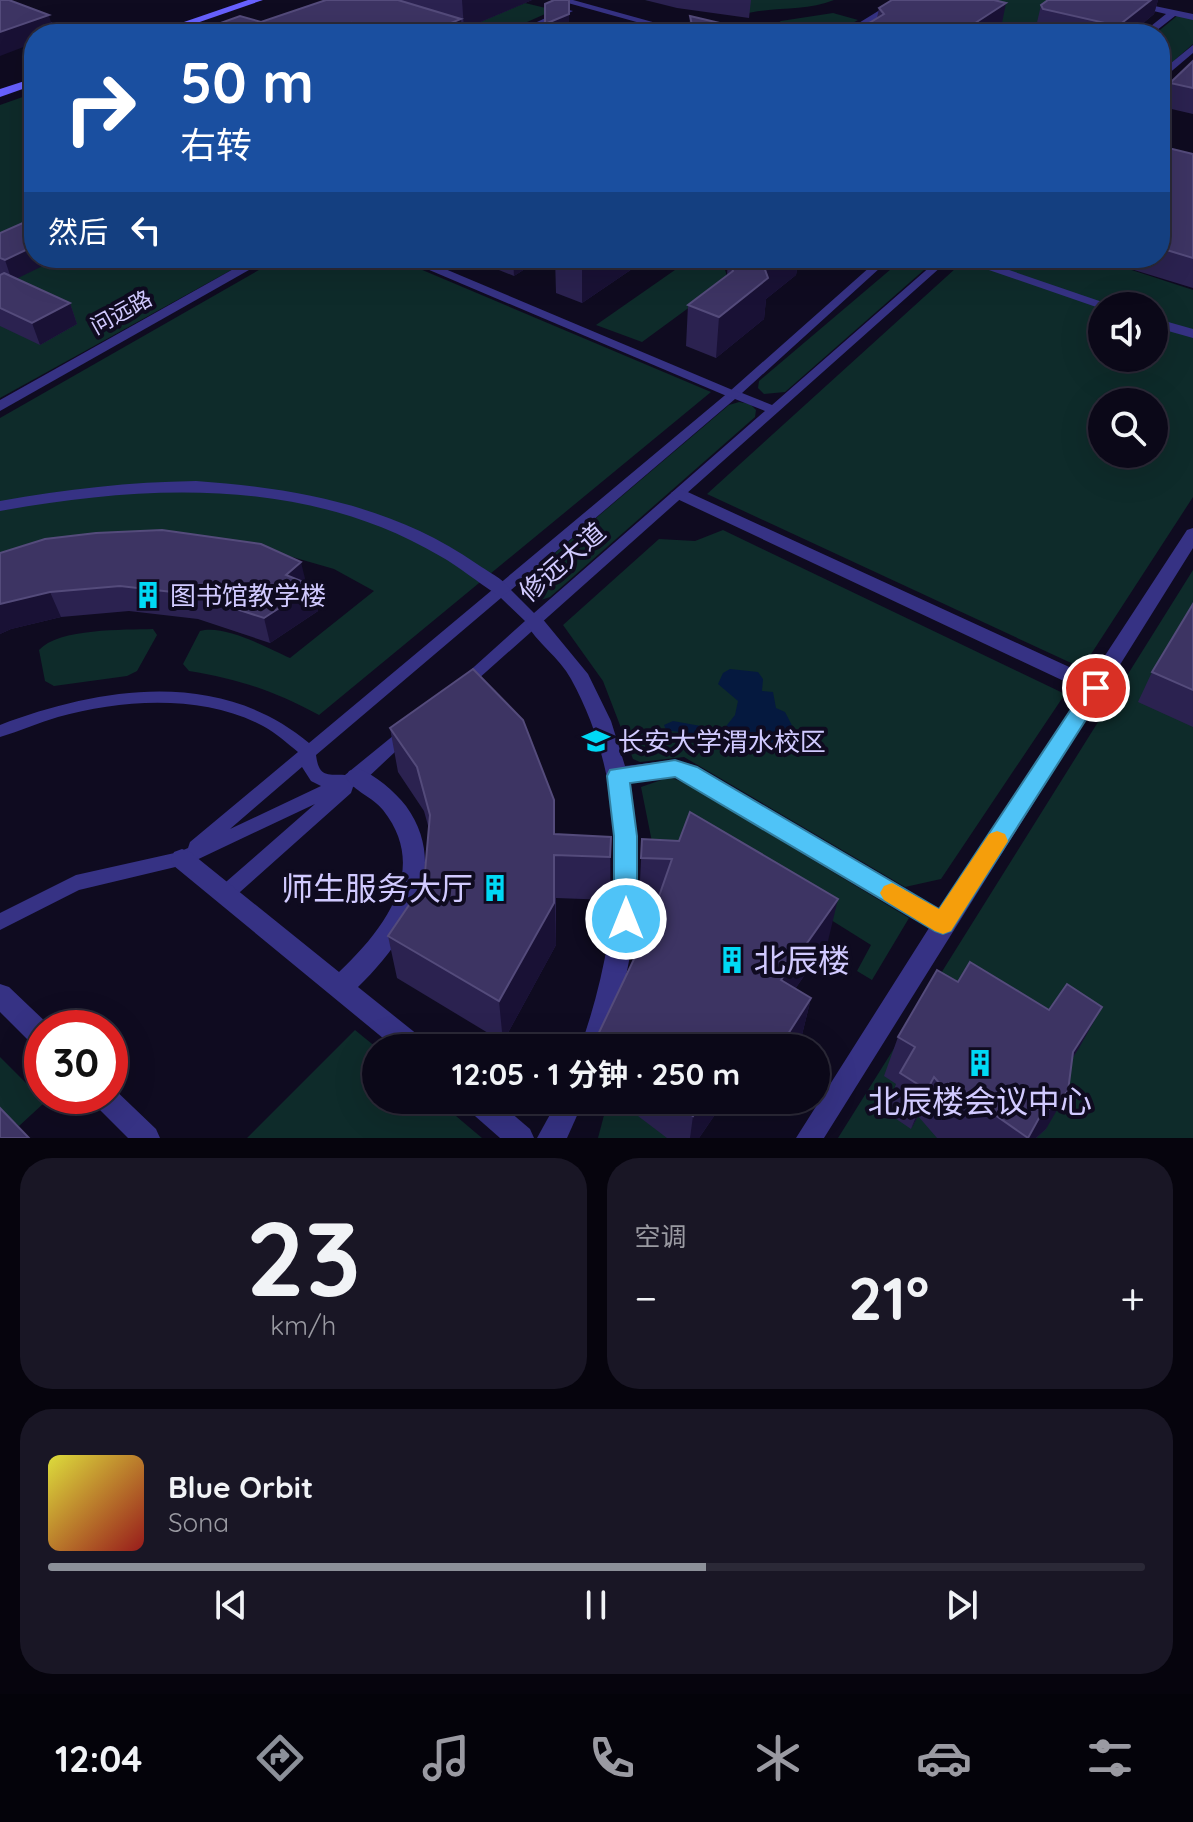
<!DOCTYPE html>
<html lang="zh">
<head>
<meta charset="utf-8">
<style>
	:root { --surface:#0b0818; --page:#191625; --text:#f1f3f6; --muted:#9a9aa2; --line:#2b2937; --accent:#8c9099 }
	body { margin:0; font-family:Quicksand,"Noto Sans SC",sans-serif; background:var(--page); color:var(--text); height:100vh; display:flex; flex-direction:column; font-size:30px; white-space:nowrap }
	* { box-sizing:border-box; margin:0 }
	p { font-size:26px; color:var(--muted) }
	.icon { flex:none; width:44px; height:44px; fill:none; stroke:currentColor; stroke-width:2; stroke-linecap:round; stroke-linejoin:round }
	.map { position:relative; height:1138px; overflow:hidden }
	.drawer { display:flex; flex-direction:column; gap:20px; padding:20px; background:#06040d; flex:1 }
	.drawer>* { flex:none }
	.guide { position:absolute; left:24px; top:24px; width:1146px; height:244px; border-radius:32px; box-shadow:0 8px 32px #0002,0 0 0 2px var(--line); background:#1a4fa0; color:#fff; overflow:hidden }
	.tools { position:absolute; left:1088px; top:292px; display:grid; gap:16px }
	.tools a { display:grid; place-items:center; width:80px; height:80px; border-radius:50%; background:var(--surface); box-shadow:0 8px 32px #0002,0 0 0 2px var(--line); font-size:40px }
	.speed { position:absolute; left:24px; top:1010px; display:flex; gap:16px; font-size:40px; font-weight:700; text-align:center }
	.speed>* { display:grid; place-content:center; width:104px; height:104px; border-radius:50%; background:var(--surface); box-shadow:0 8px 32px #0002,0 0 0 2px var(--line); line-height:1 }
	.speed .limit { border:12px solid #d22; background:#fff; color:#111 }
	.pin { position:absolute; display:grid; place-items:center; width:68px; height:68px; color:#fff; margin:-34px; border:4px solid #fff; border-radius:50%; box-shadow:0 2px 8px #0007 }
	.me { position:absolute; width:88px; margin:-44px; rotate:0deg; stroke-linejoin:round; filter:drop-shadow(0 0 6px #0008) }
	.turn { display:flex; align-items:center; gap:28px; height:168px; padding:0 24px; font-size:36px }
	.turn .icon { width:104px; height:104px; stroke-width:2.5 }
	.turn b { display:block; font-size:56px; line-height:68px }
	.then { display:flex; align-items:center; height:76px; padding:0 24px; background:#0003; gap:16px; font-size:30px }
	.big { font-size:60px; font-weight:700; line-height:1.1 }
	.drawer .widget { flex:1; display:flex; flex-direction:column; justify-content:center; gap:12px; min-width:0; padding:0 28px; border-radius:32px; background:var(--page) }
	.drawer .dial { align-items:center; gap:0 }
	.dial b { font-size:104px; line-height:1 }
	.song { display:flex; align-items:center; gap:24px }
	.cover { width:96px; height:96px; border-radius:12px; background:linear-gradient(135deg,hsl(60 70% 55%),hsl(0 70% 35%)) }
	.played { height:8px; border-radius:4px; background:linear-gradient(90deg,var(--accent) 60%,var(--line) 60%) }
	.keys { display:flex; justify-content:space-around; direction:ltr }
	.heat { display:flex; justify-content:space-between; align-items:center; font-size:44px; direction:ltr }
	.drawer .tiles { flex:1; display:grid; gap:20px; grid-template-columns:1fr 1fr }
	.widget:last-child { grid-column:span 2 }
	.trip { position:absolute; left:362px; top:1034px; width:468px; height:80px; border-radius:40px; background:var(--surface); box-shadow:0 8px 32px #0002,0 0 0 2px var(--line); font-weight:700; line-height:80px; text-align:center }
	.tabs { display:flex; height:128px; justify-content:space-around; align-items:center; background:#04030a; color:var(--muted) }
	.tabs .icon { width:56px; height:56px }
	.tabs .on { color:var(--accent) }
	.tabs b { font-size:36px; color:var(--text) }
	.map>svg:first-child { display:block }
	.green { fill:#0e2b2a; fill-rule:evenodd }
	.water { fill:#05193f }
	.lines { fill:none; stroke-linecap:round; stroke-linejoin:round }
	.pedestrian { fill:#363284; fill-rule:evenodd }
	.minor { fill:#363284; fill-rule:evenodd }
	.tertiary { fill:#363284; fill-rule:evenodd }
	.secondary { fill:#6861ff; fill-rule:evenodd }
	.wall { fill:#2b2250 }
	.shaded-wall { fill:#191135 }
	.building { fill:#3d3463; stroke:#544b7b; stroke-width:2 }
	.route { fill:#4fc3f7; stroke:#337fa1; stroke-width:2 }
	.slow { fill:#f59e0b }
	.labels { text-anchor:middle; dominant-baseline:central; stroke-width:8; stroke-linejoin:round; paint-order:stroke }
	.far-street-label { font-size:22px; fill:#d1caff; stroke:#0f0b20 }
	.street-label { font-size:26px; fill:#d1caff; stroke:#0f0b20 }
	.poi-label { font-size:26px; fill:#d1caff; stroke:#0f0b20; text-anchor:start }
	.near-poi-label { font-size:32px; fill:#d1caff; stroke:#0f0b20; text-anchor:end }
</style>
</head>
<body>
<div class="map">
<svg width="1193" height="1138" viewBox="0 0 1193 1138">
	<rect width="100%" height="100%" fill="#0f0b20"/>
	<!-- green -->
	<g class="green">
		<path d="M645 0H834C803 13 769 5 738 16Z"/>
		<polygon points="915,0 1074,0 1033,30 911,2"/>
		<polygon points="525,3 554,10 500,34 466,28"/>
		<polygon points="833,13 858,20 833,34 766,31 781,21"/>
		<polygon points="1177,16 1193,17 1193,44 1160,73 1160,34 1155,34"/>
		<polygon points="34,93 34,258 253,258 0,398 0,105"/>
		<path d="M280 258H394L711 392 319 715C274 691 239 679 189 671L183 664 200 631C224 624 268 648 290 658L374 591 334 569 282 554 0 577V418Z"/>
		<polygon points="904,258 932,258 933,262 785,392 764,394 758,388 759,381"/>
		<path d="M967 258H1079L1095 263 1098 259 1193 290V497L1082 668 707 494ZM1102 306H1154V358H1102ZM1102 402H1154V454H1102Z"/>
		<polygon points="711,259 723,264 728,279 642,342 596,325 685,263"/>
		<polygon points="739,402 750,404 756,410 755,417 550,597 538,601 525,600 519,591 522,581 729,405"/>
		<polygon points="723,530 1065,694 941,879 905,887 684,757 640,762 633,759 603,681 563,625 659,539 695,541"/>
		<polygon points="1193,570 1193,1138 838,1138"/>
		<path d="M153 629 157 635 137 671 127 676 54 686 45 681 39 650C59 628 124 630 153 629Z"/>
		<polygon points="670,777 689,785 909,918 872,980 857,971 871,945 716,848 652,920 652,842 641,787"/>
		<polygon points="355,1030 377,1048 376,1100 437,1100 482,1138 247,1138"/>
		<polygon points="0,1057 45,1102 19,1126 16,1123 0,1138"/>
		<polygon points="608,1100 669,1100 685,1138 598,1138"/>
	</g>
	<!-- water -->
	<polygon class="water" points="730,669 758,672 763,679 762,691 773,692 776,708 785,712 808,756 803,756 794,745 777,746 750,740 724,744 698,735 666,730 664,725 673,721 723,730 735,715 738,701 718,684 723,673"/>
	<g class="lines">
		<!-- pedestrian -->
		<path class="pedestrian" d="M880 258H891L742 393 772 405 940 258H951L468 688H458L455 684 525 621 501 598 316 755C319 778 327 774 345 775L399 731 405 729 411 731 413 735 363 782 353 787 351 793 231 900 225 902 219 900 216 894 219 888 315 804 188 864 79 890 0 930V913L76 875 179 852 188 848 190 842 298 752C287 743 276 733 263 726 203 694 122 699 58 717 38 723 20 731 0 737V725C101 687 219 668 309 743L730 391ZM735 399 765 411 534 613 511 590ZM302 767 311 781 321 786 230 829Z"/>
		<!-- minor -->
		<g class="minor">
			<polygon points="557,0 573,0 696,34 680,34"/>
			<polygon points="896,0 908,0 853,34 841,34"/>
			<polygon points="1108,0 1126,0 1193,14 1193,20 1175,16 1152,34 1141,34 1166,14"/>
			<polygon points="565,9 573,11 524,34 511,34"/>
			<polygon points="1032,29 1035,30 1035,34 1024,34"/>
			<polygon points="1193,45 1193,53 1160,81 1160,72"/>
			<polygon points="253,258 270,258 0,411 0,400"/>
			<polygon points="401,258 419,258 742,394 734,399 729,397"/>
			<polygon points="954,258 974,258 1114,306 1102,306 1102,309"/>
			<polygon points="1154,318 1193,329 1193,338 1154,327"/>
			<path d="M196 481C296 488 394 506 477 564 488 572 504 579 511 590L502 596 496 594C477 582 460 567 440 556 306 477 148 484 0 511V501C66 489 130 482 196 481Z"/>
			<path d="M679 488 1091 677 1187 530 1193 528V548L824 1138H796L929 928 683 779 675 776 629 783C646 874 636 961 606 1048H580C622 930 634 793 571 679 559 657 537 643 525 622L527 617H541L588 674 611 721 625 766 675 760 697 767 941 910 1083 690 673 497 671 493Z"/>
			<path d="M357 768C376 775 394 791 406 806 452 869 406 941 358 987L423 1039 427 1048H395L174 866 171 859 174 852 182 849 190 852 339 972C385 929 430 869 383 810 373 797 354 792 346 777L349 771Z"/>
			<polygon points="0,984 9,987 51,1027 42,1028 42,1048 33,1045 0,1012"/>
			<polygon points="110,1085 156,1129 160,1138 128,1138 95,1105 91,1096 110,1096"/>
			<polygon points="463,1100 496,1100 530,1129 534,1138 500,1138 467,1109"/>
			<polygon points="558,1100 584,1100 567,1138 537,1138"/>
		</g>
		<!-- tertiary -->
		<polygon class="tertiary" points="0,4 78,32 79,34 64,34 0,11"/>
		<!-- secondary -->
		<g class="secondary">
			<polygon points="248,0 263,0 165,34 149,34"/>
			<polygon points="34,78 34,85 0,97 0,89"/>
		</g>
	</g>
	<!-- wall -->
	<g class="wall">
		<polygon points="326,0 532,0 464,29 462,28 462,34 160,34 261,22"/>
		<polygon points="645,0 751,0 749,18 677,8"/>
		<polygon points="1048,0 1158,0 1154,14 1130,34 1049,34 1038,31 1036,27 1041,5"/>
		<polygon points="879,8 1001,28 991,34 851,34 877,18"/>
		<polygon points="690,16 754,31 754,34 689,34"/>
		<polygon points="1193,61 1193,114 1163,107 1170,83"/>
		<polygon points="1160,146 1193,154 1193,288 1108,262 1109,258 1160,258"/>
		<polygon points="0,233 17,279 70,303 77,324 40,345 0,326"/>
		<polygon points="489,258 542,258 514,276 489,266"/>
		<polygon points="555,258 670,258 653,270 632,269 582,303 556,293"/>
		<polygon points="728,258 799,258 796,275 766,299 764,319 716,358 686,346 688,305 727,276"/>
		<polygon points="0,553 306,583 318,611 270,643 198,619 129,611 61,617 11,629 0,634"/>
		<polygon points="1193,604 1193,727 1138,702 1152,672"/>
		<polygon points="390,728 555,834 611,837 610,900 556,898 556,945 503,1042 397,978 388,936 424,883 429,829 424,811 398,772"/>
		<polygon points="642,839 828,941 795,989 811,998 801,1039 795,1048 594,1048 594,1043 645,936 657,902 639,901"/>
		<polygon points="958,982 1049,1010 1102,1007 1072,1059 1046,1129 1036,1138 937,1138 918,1116 911,1129 886,1112 896,1084 884,1076 898,1037"/>
		<polygon points="617,1100 725,1100 699,1138 667,1138"/>
	</g>
	<!-- shaded-wall -->
	<g class="shaded-wall">
		<polygon points="462,0 532,0 464,29"/>
		<polygon points="569,0 569,34 545,34 545,24"/>
		<polygon points="1151,0 1158,0 1154,14 1130,34 1115,34 1118,26"/>
		<polygon points="1006,3 1001,28 991,34 968,34 969,27"/>
		<polygon points="49,15 54,34 34,34 34,43 0,56 0,32"/>
		<polygon points="461,19 462,34 424,34"/>
		<polygon points="352,23 354,34 348,34"/>
		<polygon points="34,246 34,258 59,258 12,281 5,260"/>
		<polygon points="513,258 542,258 514,276"/>
		<polygon points="590,258 632,258 632,269 582,303 582,263"/>
		<polygon points="653,258 670,258 653,270"/>
		<polygon points="771,258 799,258 796,275 766,299 764,319 716,358 719,317 763,264"/>
		<polygon points="70,303 77,324 40,345 32,323"/>
		<polygon points="301,562 307,587 286,575"/>
		<polygon points="313,586 318,611 270,643 264,618"/>
		<polygon points="50,592 61,617 11,629 0,634 0,604"/>
		<polygon points="611,837 611,880 610,900 610,857"/>
		<polygon points="554,855 556,945 503,1042 499,1001"/>
		<polygon points="838,899 828,941 773,1021 781,980"/>
		<polygon points="811,998 801,1039 795,1048 779,1048"/>
		<polygon points="1102,1007 1079,1048 1051,1091 1073,1052"/>
		<polygon points="934,1077 918,1116 911,1129 927,1090"/>
		<polygon points="1068,1091 1046,1129 1036,1138 1028,1138 1039,1118"/>
		<polygon points="704,1100 725,1100 699,1138 690,1138 693,1116"/>
	</g>
	<!-- building -->
	<g class="building">
		<polygon points="0,0 9,0 49,15 0,32"/>
		<polygon points="326,0 398,0 461,19 424,34 389,34 352,23 348,34 160,34 189,24 204,29 240,16 261,22"/>
		<polygon points="554,0 569,0 569,14 545,24 545,4"/>
		<polygon points="892,0 994,0 1006,3 969,27 976,33 975,34 851,34 884,14 879,8"/>
		<polygon points="1048,0 1151,0 1118,26 1043,9 1041,5"/>
		<polygon points="690,16 754,31 748,34 694,34"/>
		<polygon points="646,23 652,34 624,34"/>
		<polygon points="1193,61 1193,88 1170,83"/>
		<polygon points="1160,146 1193,154 1193,258 1160,248"/>
		<polygon points="34,218 34,246 5,260 0,258 0,233"/>
		<polygon points="569,258 590,258 582,263"/>
		<polygon points="728,258 771,258 763,264 768,278 719,317 688,305 733,271"/>
		<polygon points="4,273 70,303 32,323 0,308 0,275"/>
		<polygon points="162,530 261,544 301,562 286,575 313,586 264,618 190,594 120,586 50,592 0,604 0,553 45,539 96,533"/>
		<polygon points="1193,604 1193,690 1152,672"/>
		<polygon points="473,669 523,720 554,800 554,834 611,837 610,857 554,855 554,903 499,1001 388,936 424,883 430,815 417,767 390,728"/>
		<polygon points="690,812 838,899 781,980 811,998 779,1048 601,1048 594,1043 645,936 672,859 641,858 642,839 679,841"/>
		<polygon points="970,962 1049,1010 1067,984 1102,1007 1073,1052 1068,1091 1039,1118 1028,1138 995,1115 958,1104 934,1077 927,1090 900,1073 915,1047 898,1037 937,970 958,982"/>
		<polygon points="671,1100 704,1100 693,1116"/>
		<polygon points="0,1108 29,1138 0,1138"/>
	</g>
	<!-- route -->
	<polygon class="route" points="1096,680 1103,682 1106,688 1103,693 951,931 943,934 935,931 675,777 630,783 637,836 637,919 634,926 626,929 617,926 614,919 614,836 607,776 610,770 675,760 697,767 939,909 1089,682"/>
	<!-- slow -->
	<polygon class="slow" points="997,831 1005,834 1008,841 951,931 943,934 935,931 884,900 880,893 884,886 892,883 939,909 989,834"/>
	<!-- icons -->
	<defs>
		<g id="building-bare" transform="scale(2.16)"><path d="M-4-6H4V6H1V3H-1V6H-4ZM-2.5-4.3h1.7v1.8h-1.7ZM.8-4.3h1.7v1.8H.8ZM-2.5-1h1.7V.8h-1.7ZM.8-1h1.7V.8H.8Z" fill="#00d9f5" stroke="#0f0b20" stroke-width="2.5" paint-order="stroke"/></g>
		<g id="university-bare" transform="scale(2.16)"><path d="M0-5L7-2L0 1L-7-2ZM-4 1L0 2.5L4 1V4Q0 6-4 4Z" fill="#00d9f5" stroke="#0f0b20" stroke-width="2.5" paint-order="stroke"/></g>
	</defs>
	<g fill-rule="evenodd">
		<use href="#building-bare" x="148" y="595"/>
		<use href="#university-bare" x="596" y="741"/>
		<use href="#building-bare" x="495" y="888"/>
		<use href="#building-bare" x="732" y="960"/>
		<use href="#building-bare" x="980" y="1063"/>
	</g>
	<g class="labels">
		<!-- far-street labels -->
		<g class="far-street-label">
			<text transform="translate(121 312) rotate(-29)">问远路</text>
		</g>
		<!-- street labels -->
		<g class="street-label">
			<text transform="translate(562 562) rotate(-41)">修远大道</text>
		</g>
		<!-- poi labels -->
		<g class="poi-label">
			<text x="170" y="595">图书馆教学楼</text>
			<text x="618" y="741">长安大学渭水校区</text>
		</g>
		<!-- near-poi labels -->
		<g class="near-poi-label">
			<text x="473" y="888">师生服务大厅</text>
			<text x="754" y="960" text-anchor="start">北辰楼</text>
			<text x="980" y="1101" text-anchor="middle">北辰楼会议中心</text>
		</g>
	</g>
</svg>
<div class="tools">
<a><svg class="icon" aria-label="sound" viewBox="0 0 24 24"><path d="M4 9h4l5-4v14l-5-4H4zM17 9q2 3 0 6"/></svg></a>
<a><svg class="icon" aria-label="search" viewBox="0 0 24 24"><circle cx="10" cy="10" r="6"/><path d="M15 15l6 6"/></svg></a>
</div>
<div class="speed"><div class="limit">30</div></div>
<div class="pin" style="left:1096px;top:688px;background:#d93025"><svg class="icon" aria-label="arrive" viewBox="0 0 24 24"><path d="M6 21V4h12l-3 4 3 4H6"/></svg></div>
<svg class="me" style="left:626px;top:919px" viewBox="-20 -20 40 40"><circle r="17" fill="#4fc3f7" stroke="#fff" stroke-width="3"/><path d="M0-11L8 9 0 5-8 9z" fill="#fff"/></svg>
<div class="trip">12:05 · 1 分钟 · 250 m</div>
<div class="guide">
<div class="turn"><svg class="icon" aria-label="right" viewBox="0 0 24 24"><path d="M7 20v-9h11M14 6l5 5-5 5"/></svg><div><b>50 m</b>右转</div></div>
<div class="then">然后<svg class="icon" aria-label="left" viewBox="0 0 24 24"><path d="M17 20v-9H6M10 6l-5 5 5 5"/></svg></div>
</div>
</div>
<section class="drawer">
<div class="tiles">
<div class="widget dial"><b>23</b><p>km/h</p></div>
<div class="widget"><p>空调</p>
<div class="heat"><a>−</a><b class="big">21°</b><a>+</a></div>
</div>
<div class="widget">
<div class="song"><i class="cover"></i><div><b>Blue Orbit</b><p>Sona</p></div></div>
<div class="played"></div>
<div class="keys"><svg class="icon" aria-label="previous" viewBox="0 0 24 24"><path d="M18 5L8 12l10 7zM5 5v14"/></svg><svg class="icon" aria-label="pause" viewBox="0 0 24 24"><path d="M8 5v14M16 5v14"/></svg><svg class="icon" aria-label="next" viewBox="0 0 24 24"><path d="M6 5l10 7-10 7zM19 5v14"/></svg></div>
</div>
</div>
</section>
<nav class="tabs">
<b>12:04</b>
<svg class="icon on" aria-label="directions" viewBox="0 0 24 24"><path d="M12 3l9 9-9 9-9-9zM9 14v-3h6M13 9l2 2-2 2"/></svg>
<svg class="icon" aria-label="music" viewBox="0 0 24 24"><path d="M9 18V5l10-2v13"/><circle cx="6" cy="18" r="3"/><circle cx="16" cy="16" r="3"/></svg>
<svg class="icon" aria-label="phone" viewBox="0 0 24 24"><path d="M5 4h4l2 5-3 2q2 4 5 5l2-3 5 2v4C11 20 4 13 5 4z"/></svg>
<svg class="icon" aria-label="climate" viewBox="0 0 24 24"><path d="M12 3v18M4 7l16 10M4 17L20 7"/></svg>
<svg class="icon" aria-label="car" viewBox="0 0 24 24"><path d="M5 17H2v-5l4-1 3-4h7l3 4 3 1v5h-3M9 17h6M6 11h13"/><circle cx="7" cy="17" r="2"/><circle cx="17" cy="17" r="2"/></svg>
<svg class="icon" aria-label="filters" viewBox="0 0 24 24"><path d="M4 7h16M4 17h16"/><circle cx="9" cy="7" r="2"/><circle cx="15" cy="17" r="2"/></svg>
</nav>
</body>
</html>
